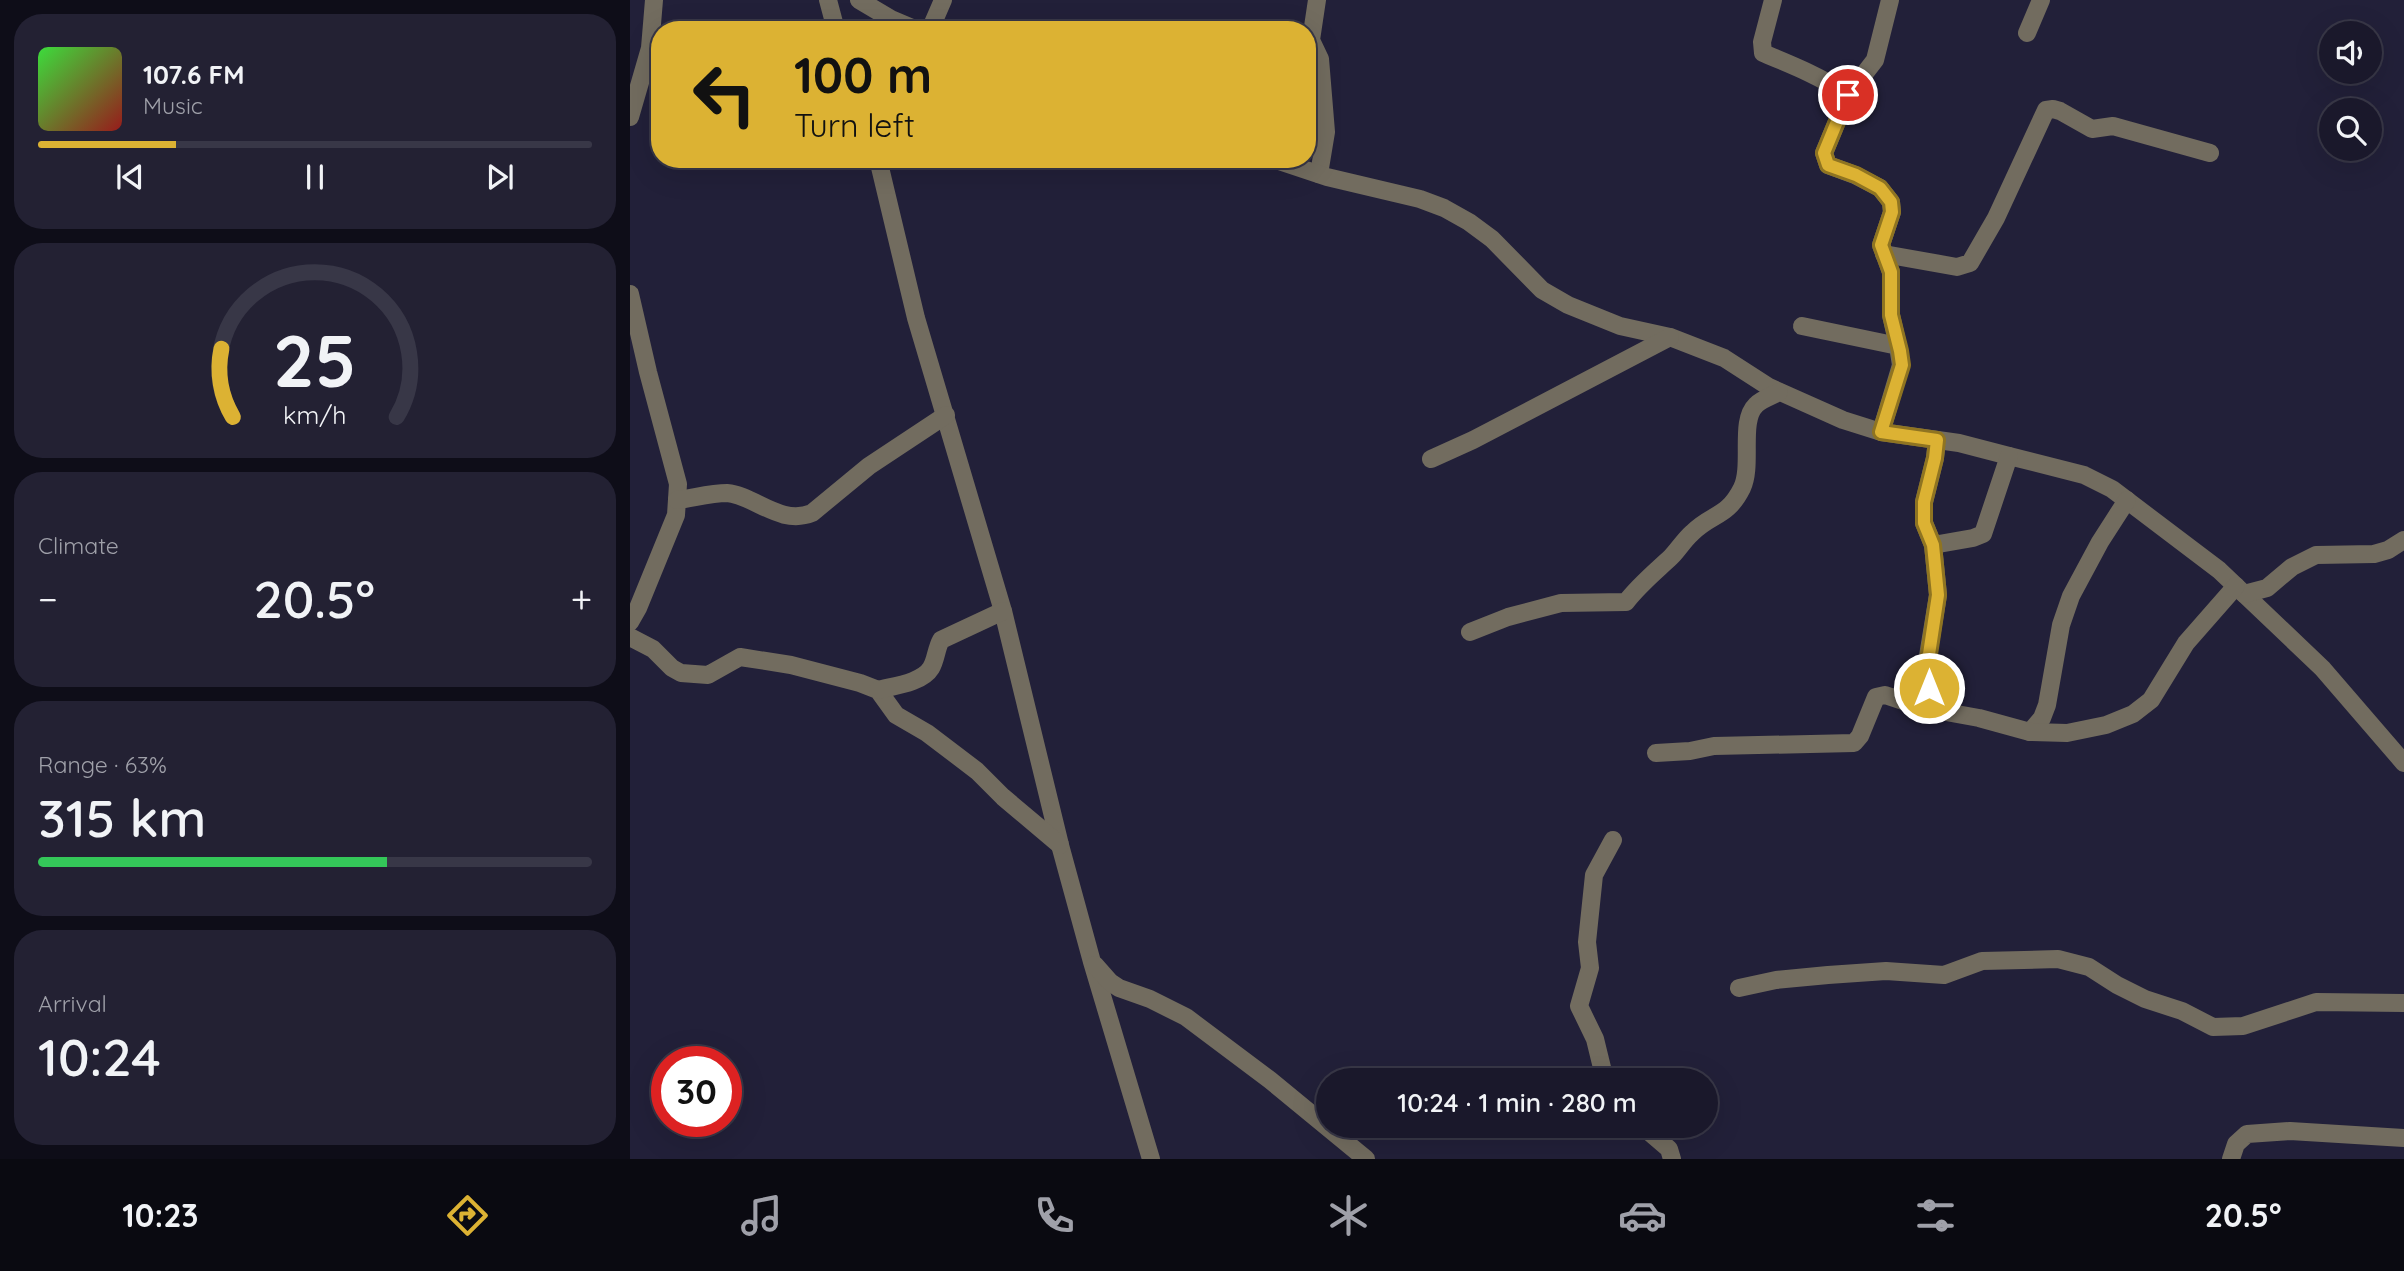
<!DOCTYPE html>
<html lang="en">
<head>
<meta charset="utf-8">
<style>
	:root { --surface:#1a182b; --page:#232133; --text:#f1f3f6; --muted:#9fa0a9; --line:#383747; --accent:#dcb233 }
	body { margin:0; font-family:Quicksand,sans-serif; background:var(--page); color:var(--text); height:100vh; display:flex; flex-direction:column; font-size:26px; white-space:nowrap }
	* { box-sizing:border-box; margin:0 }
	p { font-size:23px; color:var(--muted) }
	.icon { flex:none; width:38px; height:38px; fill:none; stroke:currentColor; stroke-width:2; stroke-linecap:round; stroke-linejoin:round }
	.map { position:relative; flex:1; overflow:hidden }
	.sheet { display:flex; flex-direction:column; gap:14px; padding:14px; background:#0e0d18; width:630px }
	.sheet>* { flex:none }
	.banner { position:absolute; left:21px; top:21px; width:665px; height:147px; border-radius:28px; box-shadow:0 7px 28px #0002,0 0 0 2px var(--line); background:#dcb233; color:#111; overflow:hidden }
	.fabs { position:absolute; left:1689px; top:21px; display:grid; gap:14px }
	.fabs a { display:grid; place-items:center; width:63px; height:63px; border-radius:50%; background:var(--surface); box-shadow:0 7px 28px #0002,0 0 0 2px var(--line); font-size:35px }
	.speed { position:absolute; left:21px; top:1046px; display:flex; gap:14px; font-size:35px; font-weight:700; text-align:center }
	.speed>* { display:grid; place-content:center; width:91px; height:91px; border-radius:50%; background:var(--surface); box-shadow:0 7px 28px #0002,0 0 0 2px var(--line); line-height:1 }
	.speed .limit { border:10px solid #d22; background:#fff; color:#111 }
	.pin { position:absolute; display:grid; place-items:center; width:60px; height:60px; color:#fff; margin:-30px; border:4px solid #fff; border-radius:50%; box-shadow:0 2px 7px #0007 }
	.me { position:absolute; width:77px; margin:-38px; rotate:0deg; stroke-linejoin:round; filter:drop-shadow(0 0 5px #0008) }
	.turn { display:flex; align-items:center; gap:24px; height:147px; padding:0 28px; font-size:32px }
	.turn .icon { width:91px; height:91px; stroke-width:2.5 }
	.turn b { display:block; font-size:49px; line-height:60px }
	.big { font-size:52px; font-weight:600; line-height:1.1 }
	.sheet .card { flex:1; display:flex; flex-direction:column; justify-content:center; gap:10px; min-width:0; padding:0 24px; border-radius:28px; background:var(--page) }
	.sheet .dial { align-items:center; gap:0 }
	.dial svg { height:182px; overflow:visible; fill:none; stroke:var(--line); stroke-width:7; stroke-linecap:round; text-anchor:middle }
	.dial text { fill:var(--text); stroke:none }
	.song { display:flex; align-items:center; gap:21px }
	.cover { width:84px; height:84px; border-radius:10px; background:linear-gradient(135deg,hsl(120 70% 55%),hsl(0 70% 35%)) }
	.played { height:7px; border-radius:4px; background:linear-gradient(90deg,var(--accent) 25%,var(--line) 25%) }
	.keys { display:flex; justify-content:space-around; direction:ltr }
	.heat { display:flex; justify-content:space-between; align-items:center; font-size:38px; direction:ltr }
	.charge { height:10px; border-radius:5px; background:linear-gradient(90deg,#34c759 63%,var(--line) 0) }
	.trip { position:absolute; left:686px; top:1068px; width:402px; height:70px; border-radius:35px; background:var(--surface); box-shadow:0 7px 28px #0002,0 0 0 2px var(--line); font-weight:600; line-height:70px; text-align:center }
	.menu { display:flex; height:112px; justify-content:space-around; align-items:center; background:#0a0a11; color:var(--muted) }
	.menu .icon { width:49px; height:49px }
	.menu .active { color:var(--accent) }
	.menu b { font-size:32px; color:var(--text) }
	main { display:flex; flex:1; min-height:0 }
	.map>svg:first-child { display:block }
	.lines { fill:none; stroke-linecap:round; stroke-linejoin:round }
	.minor { stroke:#726c5f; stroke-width:18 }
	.route-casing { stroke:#8f7421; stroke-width:18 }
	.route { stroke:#dcb233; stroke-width:12 }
</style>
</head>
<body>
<main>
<section class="sheet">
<div class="card">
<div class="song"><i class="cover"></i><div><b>107.6 FM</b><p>Music</p></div></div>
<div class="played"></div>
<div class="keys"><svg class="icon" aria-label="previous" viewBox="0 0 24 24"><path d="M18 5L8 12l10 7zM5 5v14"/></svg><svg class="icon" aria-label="pause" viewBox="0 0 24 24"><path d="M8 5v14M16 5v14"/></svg><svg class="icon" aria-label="next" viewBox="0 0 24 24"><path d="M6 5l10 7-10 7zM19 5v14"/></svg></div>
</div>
<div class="card dial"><svg viewBox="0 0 100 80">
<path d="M14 69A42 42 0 1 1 86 69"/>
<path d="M14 69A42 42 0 0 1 9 39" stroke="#dcb233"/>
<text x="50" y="56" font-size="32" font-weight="700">25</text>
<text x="50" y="72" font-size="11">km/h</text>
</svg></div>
<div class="card"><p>Climate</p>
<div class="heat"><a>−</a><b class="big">20.5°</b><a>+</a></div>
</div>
<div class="card"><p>Range · 63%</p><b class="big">315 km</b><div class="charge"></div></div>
<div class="card"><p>Arrival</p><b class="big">10:24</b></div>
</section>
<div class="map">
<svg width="1774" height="1159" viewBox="0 0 1774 1159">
	<rect width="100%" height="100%" fill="#222039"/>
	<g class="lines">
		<!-- minor -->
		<g class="minor">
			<polyline points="198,0 206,30"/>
			<polyline points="229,0 261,19 287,30"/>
			<polyline points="687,0 681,40 690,59 696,132 689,174"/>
			<path d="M1143 0 1132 42 1133 53C1162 65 1192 77 1218 95"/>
			<polyline points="1260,0 1245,60 1218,95 1194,153 1198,165 1225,175 1250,188 1261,202 1262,212 1251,245 1261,272 1261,315 1268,346"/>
			<polyline points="300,30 313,0"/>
			<polyline points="1397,33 1411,0"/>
			<polyline points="0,117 20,48 24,0"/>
			<polyline points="248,159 286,318 373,611 430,845 462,962 521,1159"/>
			<polyline points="643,159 697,177 790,199 814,208 839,222 862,239 912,290 938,305 990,326 1040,337 1094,358 1139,387 1213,420 1251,432 1329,443 1379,456 1454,475 1482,489 1589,570 1693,669 1774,763"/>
			<polyline points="1254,254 1327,267 1340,263 1366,218 1416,110 1423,109 1430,111 1462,129 1483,126 1580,153"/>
			<polyline points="0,294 18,372 48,484 46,515 8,608 0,622"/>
			<polyline points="1172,326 1268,346 1271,365 1251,432"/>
			<polyline points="1307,440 1305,458 1294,502 1294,523 1303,545 1308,595 1295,674 1299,688 1310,711"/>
			<polyline points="801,459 843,440 1040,337"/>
			<path d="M47 500C63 498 81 493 97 493 124 495 150 526 182 513L239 466 316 415"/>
			<polyline points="1303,545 1343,538 1353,534 1379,456"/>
			<polyline points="1614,594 1637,588 1662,567 1686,555 1744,554 1758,550 1774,540"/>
			<path d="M840 632 878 617 931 603 996 602C1009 585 1025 572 1041 557 1048 550 1054 540 1062 533 1082 513 1097 518 1112 488 1123 465 1109 421 1126 405 1132 399 1142 396 1149 392"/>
			<polyline points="0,637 23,649 42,668 51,673 78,675 110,657 161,665 230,683 248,690 266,715 297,733 347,771 373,797 430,845"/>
			<path d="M248 690C263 686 292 683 301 668 306 660 306 649 311 640L373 611"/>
			<polyline points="1400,732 1412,718 1417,705 1431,625 1441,596 1470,542 1497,500"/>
			<polyline points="1026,753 1060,751 1084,746 1224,743 1230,736 1246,697 1255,695 1294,708 1349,718 1400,732 1437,733 1476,725 1503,714 1521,700 1556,643 1606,586"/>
			<polyline points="465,965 480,982 489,988 520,999 556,1017 640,1080 736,1159"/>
			<polyline points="1109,988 1146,980 1198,975 1256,971 1314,975 1352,961 1428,959 1459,967 1487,985 1515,999 1552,1011 1583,1027 1613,1026 1686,1002 1774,1003"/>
			<polyline points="975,1080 965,1039 949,1006 960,968 957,942 964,875 983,840"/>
			<polyline points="1011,1125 1039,1149 1042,1159"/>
			<polyline points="1601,1159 1606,1144 1617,1134 1660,1131 1774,1138"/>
		</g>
	</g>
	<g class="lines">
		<!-- route casing -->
		<g class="route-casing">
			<polyline id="route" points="1218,95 1194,153 1198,165 1226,175 1250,188 1261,202 1262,212 1251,245 1261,272 1261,315 1270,351 1272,365 1251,432 1307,440 1305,458 1294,502 1294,523 1303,545 1308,595 1296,674 1299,688"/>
		</g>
		<!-- route -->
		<use href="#route" class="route"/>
	</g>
</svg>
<div class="fabs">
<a><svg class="icon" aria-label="sound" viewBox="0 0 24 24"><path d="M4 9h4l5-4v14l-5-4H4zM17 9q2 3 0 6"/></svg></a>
<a><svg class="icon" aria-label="search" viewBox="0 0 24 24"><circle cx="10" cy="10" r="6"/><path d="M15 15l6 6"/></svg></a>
</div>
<div class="speed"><div class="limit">30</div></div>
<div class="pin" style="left:1218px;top:95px;background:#d93025"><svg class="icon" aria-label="arrive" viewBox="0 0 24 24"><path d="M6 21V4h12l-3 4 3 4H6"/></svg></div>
<svg class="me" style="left:1299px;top:688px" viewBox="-20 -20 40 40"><circle r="17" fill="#dcb233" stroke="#fff" stroke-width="3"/><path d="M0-11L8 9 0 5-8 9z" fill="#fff"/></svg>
<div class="trip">10:24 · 1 min · 280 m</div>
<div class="banner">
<div class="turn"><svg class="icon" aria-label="left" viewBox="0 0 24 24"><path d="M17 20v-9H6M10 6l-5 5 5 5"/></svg><div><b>100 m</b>Turn left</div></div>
</div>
</div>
</main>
<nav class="menu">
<b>10:23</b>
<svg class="icon active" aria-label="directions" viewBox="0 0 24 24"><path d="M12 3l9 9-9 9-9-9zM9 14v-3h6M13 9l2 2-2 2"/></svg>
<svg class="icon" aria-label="music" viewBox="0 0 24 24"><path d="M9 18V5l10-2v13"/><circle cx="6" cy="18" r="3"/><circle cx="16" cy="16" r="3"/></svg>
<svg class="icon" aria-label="phone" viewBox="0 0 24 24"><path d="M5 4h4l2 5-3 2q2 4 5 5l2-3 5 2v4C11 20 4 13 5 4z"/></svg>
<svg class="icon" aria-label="climate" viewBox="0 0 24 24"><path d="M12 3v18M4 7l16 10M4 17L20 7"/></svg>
<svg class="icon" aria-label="car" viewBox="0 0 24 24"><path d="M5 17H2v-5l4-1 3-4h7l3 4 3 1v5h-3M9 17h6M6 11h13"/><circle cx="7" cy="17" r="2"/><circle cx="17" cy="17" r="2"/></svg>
<svg class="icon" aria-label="filters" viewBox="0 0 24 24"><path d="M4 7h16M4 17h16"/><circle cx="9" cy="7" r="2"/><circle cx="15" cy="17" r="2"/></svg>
<b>20.5°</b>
</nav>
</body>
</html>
